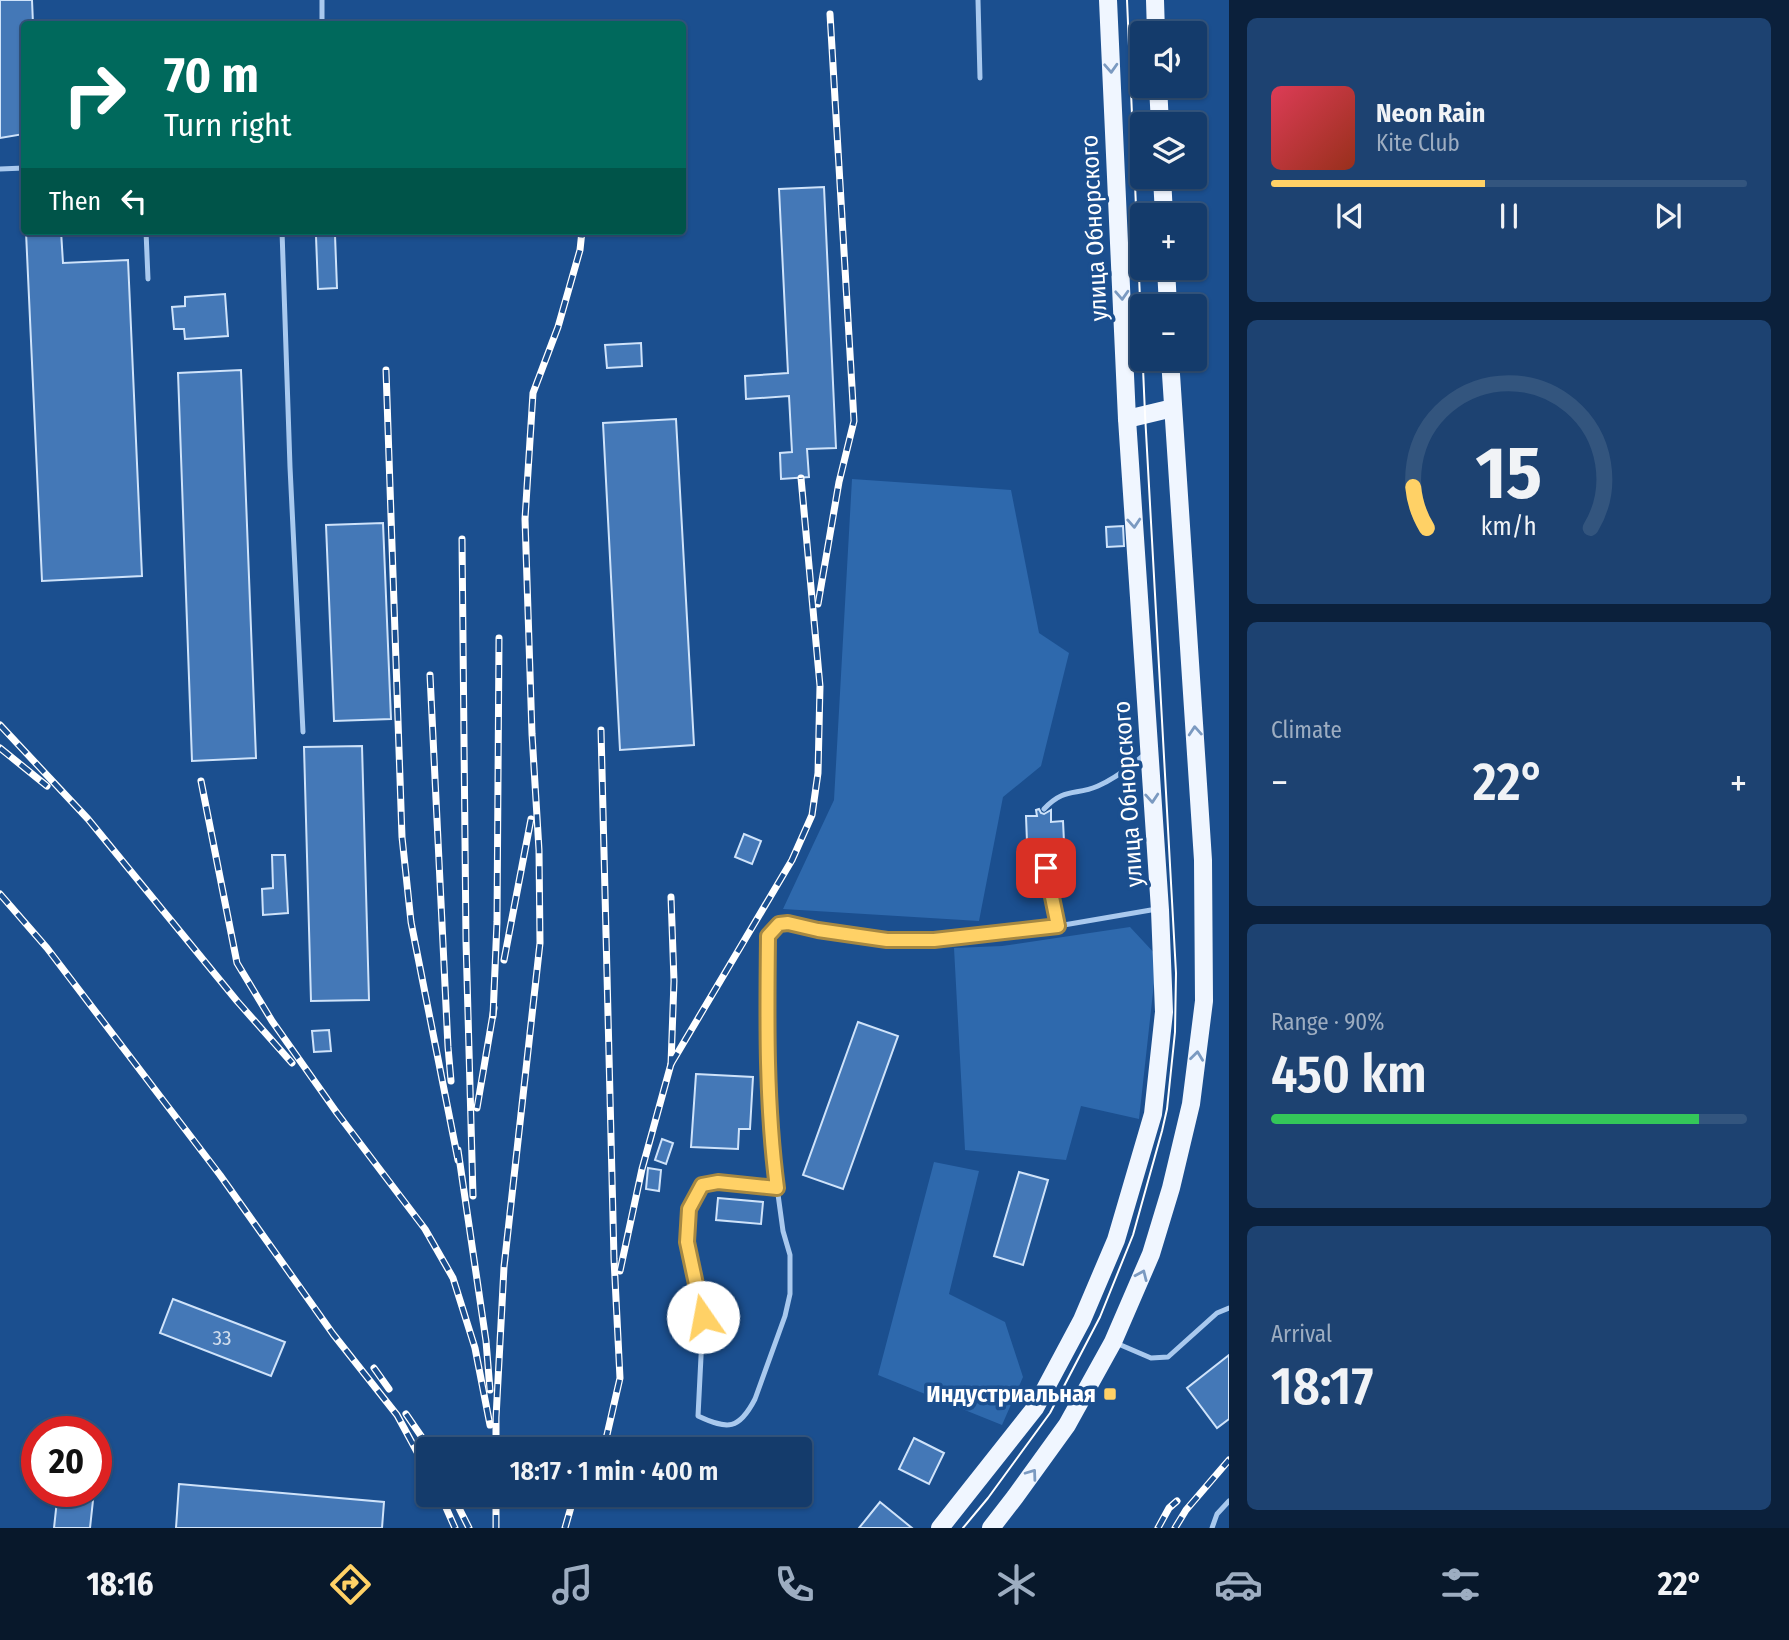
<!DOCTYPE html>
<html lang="en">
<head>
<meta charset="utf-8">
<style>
	:root { --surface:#143b6b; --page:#1d4271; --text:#f1f3f6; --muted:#9dadc1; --line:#33557e; --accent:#ffd166 }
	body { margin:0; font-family:"Fira Sans Condensed",sans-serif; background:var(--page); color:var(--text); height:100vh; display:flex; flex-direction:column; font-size:26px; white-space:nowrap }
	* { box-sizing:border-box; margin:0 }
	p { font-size:23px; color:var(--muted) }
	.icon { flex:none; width:38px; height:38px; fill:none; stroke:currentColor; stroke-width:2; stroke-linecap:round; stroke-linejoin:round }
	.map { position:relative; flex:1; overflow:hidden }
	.side { display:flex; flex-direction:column; gap:18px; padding:18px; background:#0b203b; width:560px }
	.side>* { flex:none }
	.banner { position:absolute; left:21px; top:21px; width:665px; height:214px; border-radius:7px; box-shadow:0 2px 5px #0004,0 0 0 2px var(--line); background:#00695c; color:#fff; overflow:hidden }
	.tools { position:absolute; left:1130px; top:21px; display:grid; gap:14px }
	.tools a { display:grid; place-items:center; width:77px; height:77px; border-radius:7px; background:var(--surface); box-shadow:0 2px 5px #0004,0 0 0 2px var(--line); font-size:35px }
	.speed { position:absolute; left:21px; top:1416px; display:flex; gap:14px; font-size:35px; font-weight:700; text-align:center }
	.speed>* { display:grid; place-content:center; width:91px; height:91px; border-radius:50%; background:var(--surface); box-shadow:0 2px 5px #0004,0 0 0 2px var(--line); line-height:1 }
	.speed .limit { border:10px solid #d22; background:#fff; color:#111 }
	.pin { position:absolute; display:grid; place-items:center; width:60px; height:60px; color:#fff; margin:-30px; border-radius:14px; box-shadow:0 4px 10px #0006 }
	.me { position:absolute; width:77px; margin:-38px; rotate:348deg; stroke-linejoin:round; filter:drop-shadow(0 0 5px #0008) }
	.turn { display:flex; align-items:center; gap:24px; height:147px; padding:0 28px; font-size:32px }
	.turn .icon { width:91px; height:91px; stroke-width:2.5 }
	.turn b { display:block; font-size:49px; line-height:60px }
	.then { display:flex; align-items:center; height:66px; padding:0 28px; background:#0003; gap:14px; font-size:26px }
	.big { font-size:52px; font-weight:600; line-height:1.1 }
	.side .tile { flex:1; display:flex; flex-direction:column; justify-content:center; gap:10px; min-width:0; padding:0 24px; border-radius:10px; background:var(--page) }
	.side .dial { align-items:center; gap:0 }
	.dial svg { height:182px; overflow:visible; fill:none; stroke:var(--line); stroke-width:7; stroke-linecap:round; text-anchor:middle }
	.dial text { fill:var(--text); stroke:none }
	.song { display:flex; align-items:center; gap:21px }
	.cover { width:84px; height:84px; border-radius:10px; background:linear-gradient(135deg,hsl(350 70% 55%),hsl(10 70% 35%)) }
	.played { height:7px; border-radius:4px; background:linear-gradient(90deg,var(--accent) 45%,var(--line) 45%) }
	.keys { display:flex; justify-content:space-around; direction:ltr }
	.heat { display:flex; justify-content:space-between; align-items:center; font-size:38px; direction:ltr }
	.charge { height:10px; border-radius:5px; background:linear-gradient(90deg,#34c759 90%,var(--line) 0) }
	.trip { position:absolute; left:416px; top:1437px; width:396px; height:70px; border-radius:7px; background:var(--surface); box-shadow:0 2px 5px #0004,0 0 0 2px var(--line); font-weight:600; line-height:70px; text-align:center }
	.menu { display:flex; height:112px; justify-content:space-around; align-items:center; background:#08182b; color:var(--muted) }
	.menu .icon { width:49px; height:49px }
	.menu .selected { color:var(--accent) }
	.menu b { font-size:32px; color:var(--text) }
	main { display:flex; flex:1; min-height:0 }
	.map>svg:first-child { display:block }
	.green { fill:#2e69ad }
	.building { fill:#4478b7; stroke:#cfe3fa; stroke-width:2 }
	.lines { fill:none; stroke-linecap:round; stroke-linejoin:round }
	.service { stroke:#a9c9ee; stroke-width:5 }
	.primary { stroke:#f0f6ff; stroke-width:18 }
	.tram { stroke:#fff; stroke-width:2 }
	.rail-casing { stroke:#fff; stroke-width:7 }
	.rail { stroke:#1b4f8f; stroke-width:4.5; stroke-dasharray:13; stroke-linecap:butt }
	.oneway { stroke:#7b9ac1 }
	.route-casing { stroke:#a68842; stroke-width:18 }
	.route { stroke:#ffd166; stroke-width:12 }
	.poi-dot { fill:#ffd166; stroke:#1b4f8f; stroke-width:2.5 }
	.labels { text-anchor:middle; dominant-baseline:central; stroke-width:7; stroke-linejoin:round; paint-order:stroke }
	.number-label { font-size:21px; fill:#d0dded }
	.street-label { font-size:24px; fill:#fff; stroke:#1b4f8f }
	.poi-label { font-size:24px; font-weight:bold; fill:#fff; stroke:#1b4f8f; text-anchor:end }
</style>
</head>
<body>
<main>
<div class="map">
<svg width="1229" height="1528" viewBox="0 0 1229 1528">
	<rect width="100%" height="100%" fill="#1b4f8f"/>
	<!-- green -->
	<g class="green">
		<polygon points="852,479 1011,490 1039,633 1069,653 1041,766 1003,797 979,921 783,909 834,800"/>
		<polygon points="1130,927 1157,956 1139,1119 1081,1106 1066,1160 965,1150 954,948 1002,946"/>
		<polygon points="934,1162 979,1171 949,1294 1005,1322 1023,1377 1002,1425 878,1375"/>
	</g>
	<!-- building -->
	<g class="building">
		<polygon points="0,0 32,0 33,24 24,24 24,134 0,138"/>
		<polygon points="824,187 836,448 807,449 809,477 781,479 780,453 792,452 789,396 746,399 745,376 788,373 779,189"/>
		<polygon points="61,231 63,263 128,260 142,576 42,581 26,232"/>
		<polygon points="335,235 337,288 318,289 316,236"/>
		<polygon points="225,294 228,336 185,339 184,329 174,329 172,307 185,306 185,297"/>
		<polygon points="641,343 642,366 607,368 605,345"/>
		<polygon points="241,370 256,758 192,761 178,373"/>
		<polygon points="676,419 694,745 620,750 603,423"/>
		<polygon points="383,523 391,719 334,721 326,525"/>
		<polygon points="1123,526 1124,546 1107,547 1106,527"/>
		<polygon points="362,746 369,1000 311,1001 304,747"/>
		<polygon points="1039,809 1041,813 1044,814 1051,810 1051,822 1063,821 1064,842 1050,843 1051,867 1046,863 1042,865 1041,868 1037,868 1035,842 1027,842 1026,816 1037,816 1036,810"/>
		<polygon points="744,834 761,841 752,864 735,857"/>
		<polygon points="272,855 285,855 288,913 263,915 262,889 273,888"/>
		<polygon points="858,1022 898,1036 843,1189 803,1175"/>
		<polygon points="329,1030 331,1051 314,1052 312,1031"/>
		<polygon points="696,1074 753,1077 750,1129 739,1129 738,1149 691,1147"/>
		<polygon points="662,1139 673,1143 666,1164 655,1160"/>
		<polygon points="648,1168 661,1170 659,1191 646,1189"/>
		<polygon points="1019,1172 1048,1180 1023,1265 994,1256"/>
		<polygon points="718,1198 763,1202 761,1224 716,1220"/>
		<polygon points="173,1299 285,1342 271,1376 160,1333"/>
		<polygon points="1229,1355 1229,1419 1217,1428 1187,1388"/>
		<polygon points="914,1438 944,1453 929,1484 899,1469"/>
		<polygon points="179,1484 384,1502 382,1528 176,1528"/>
		<polygon points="58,1491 94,1491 90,1528 54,1528"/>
		<polygon points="880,1502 912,1528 859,1528"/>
	</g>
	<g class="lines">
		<!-- service -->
		<g class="service">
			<polyline points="322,0 322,24"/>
			<polyline points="978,0 980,78"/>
			<polyline points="0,169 24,168"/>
			<polyline points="146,231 148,279"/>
			<polyline points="282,231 290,467 303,732"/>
			<path d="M1044 809C1065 787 1075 796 1098 786 1116 778 1130 767 1144 755"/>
			<polyline points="1046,868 1058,926 1151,910 1158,910"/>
			<path d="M777 1188 718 1182 702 1185 689 1209 687 1242 703 1317 698 1416C728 1430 739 1430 755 1399L785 1316 790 1294V1255L783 1231 771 1143 767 1055 768 936 779 924 788 923 818 930 887 940H934L1058 926"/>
			<polyline points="1116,1343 1151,1358 1168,1357 1217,1313 1229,1308"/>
			<polyline points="1212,1528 1217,1514 1229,1501"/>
		</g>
		<!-- primary -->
		<g class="primary">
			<polyline points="1155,0 1156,33"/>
			<polyline points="1158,86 1160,124"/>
			<polyline points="1162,177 1164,215"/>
			<polyline points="1166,268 1168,306"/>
			<polyline points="1127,419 1173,408"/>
			<polyline points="940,1528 1035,1408 1082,1320 1116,1240 1153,1114 1164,1012 1160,910 1127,419 1108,0"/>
			<polyline points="991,1528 1015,1497 1067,1425 1113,1342 1151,1254 1171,1188 1191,1104 1204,1001 1203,860 1170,359"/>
		</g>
		<!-- tram -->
		<polyline class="tram" points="963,1528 988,1498 1050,1413 1100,1317 1133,1235 1162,1131 1167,1109 1175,1032 1176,973 1145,414 1127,0"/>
		<!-- rail casing -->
		<g class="rail-casing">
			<g id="rail">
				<polyline points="386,370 402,837 411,922 458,1160"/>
				<polyline points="462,539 466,941 473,1196"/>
				<polyline points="818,604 839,482 854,421 830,14"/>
				<polyline points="430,675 448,1047 451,1081"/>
				<polyline points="0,725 88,819 237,1001 292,1063"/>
				<polyline points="601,730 614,1259 620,1378 606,1439 601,1449"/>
				<polyline points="0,748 47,786"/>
				<polyline points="201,781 237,963 272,1021 337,1113 425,1229 453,1278 475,1348 490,1425"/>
				<polyline points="0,894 47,948 220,1175 333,1334 397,1415 429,1474"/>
				<polyline points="504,960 531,819"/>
				<polyline points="493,1016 497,922 499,638"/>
				<polyline points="671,1064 792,860 812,815 818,773 820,686 801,478"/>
				<polyline points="477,1108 494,1008"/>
				<polyline points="458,1150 486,1341 490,1390"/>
				<polyline points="620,1271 642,1169 671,1064 674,981 671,897"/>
				<polyline points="374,1368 389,1389"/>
				<polyline points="406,1414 430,1449"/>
				<polyline points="496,1449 496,1418 504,1267 540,943 539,850 532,734 525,519 533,393 558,327 580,250 582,231"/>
				<polyline points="440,1494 455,1528"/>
				<polyline points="452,1494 469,1528"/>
				<polyline points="496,1528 496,1494"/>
				<polyline points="565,1528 571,1507 577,1494"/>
				<polyline points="1158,1528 1169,1508 1177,1501"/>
				<polyline points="1175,1528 1186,1510 1229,1460"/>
			</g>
		</g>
		<!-- rail -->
		<use href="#rail" class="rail"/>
	</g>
	<!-- one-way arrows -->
	<defs><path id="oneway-chevron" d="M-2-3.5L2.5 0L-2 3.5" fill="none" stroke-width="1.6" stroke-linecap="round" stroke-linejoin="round" transform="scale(1.75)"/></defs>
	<g class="oneway">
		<use href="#oneway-chevron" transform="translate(1111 68) rotate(87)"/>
		<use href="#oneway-chevron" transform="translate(1122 295) rotate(87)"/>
		<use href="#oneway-chevron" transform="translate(1134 523) rotate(86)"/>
		<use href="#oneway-chevron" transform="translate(1195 731) rotate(-94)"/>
		<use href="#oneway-chevron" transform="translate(1152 798) rotate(86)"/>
		<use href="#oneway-chevron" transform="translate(1197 1056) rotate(-83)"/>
		<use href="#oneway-chevron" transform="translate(1142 1275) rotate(-66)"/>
		<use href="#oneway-chevron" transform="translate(1032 1474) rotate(-54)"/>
	</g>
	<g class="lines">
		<!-- route casing -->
		<g class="route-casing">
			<path id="route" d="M703 1317 687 1242 689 1209 702 1185 718 1182 777 1188C766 1104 767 1021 768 936L779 924 788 923 818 930 887 940H934L1058 926 1046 868"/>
		</g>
		<!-- route -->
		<use href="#route" class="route"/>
	</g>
	<!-- markers -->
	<rect class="poi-dot" x="1103" y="1387" width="14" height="14" rx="3.5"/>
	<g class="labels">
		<!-- number labels -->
		<g class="number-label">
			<text x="222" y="1338">33</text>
		</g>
		<!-- street labels -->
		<g class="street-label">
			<text transform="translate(1094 228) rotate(-93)">улица Обнорского</text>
			<text transform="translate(1128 794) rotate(-94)">улица Обнорского</text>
		</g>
		<!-- poi labels -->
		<g class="poi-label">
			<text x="1096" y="1394">Индустриальная</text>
		</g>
	</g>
</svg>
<div class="tools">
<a><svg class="icon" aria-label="sound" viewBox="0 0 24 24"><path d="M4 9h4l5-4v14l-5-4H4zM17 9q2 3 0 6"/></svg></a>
<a><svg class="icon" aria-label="layers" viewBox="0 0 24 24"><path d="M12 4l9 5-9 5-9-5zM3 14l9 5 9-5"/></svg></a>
<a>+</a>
<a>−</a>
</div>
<div class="speed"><div class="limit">20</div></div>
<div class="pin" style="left:1046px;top:868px;background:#d93025"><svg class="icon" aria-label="arrive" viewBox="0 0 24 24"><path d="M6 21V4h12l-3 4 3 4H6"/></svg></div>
<svg class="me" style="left:703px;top:1317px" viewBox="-20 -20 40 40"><circle r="19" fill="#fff"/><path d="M0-13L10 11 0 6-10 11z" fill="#ffd166"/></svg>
<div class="trip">18:17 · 1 min · 400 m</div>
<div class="banner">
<div class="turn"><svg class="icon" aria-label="right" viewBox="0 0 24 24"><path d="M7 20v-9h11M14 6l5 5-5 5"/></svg><div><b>70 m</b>Turn right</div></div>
<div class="then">Then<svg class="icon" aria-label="left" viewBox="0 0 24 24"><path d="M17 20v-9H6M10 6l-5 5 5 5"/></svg></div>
</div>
</div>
<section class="side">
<div class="tile">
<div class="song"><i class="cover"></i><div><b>Neon Rain</b><p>Kite Club</p></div></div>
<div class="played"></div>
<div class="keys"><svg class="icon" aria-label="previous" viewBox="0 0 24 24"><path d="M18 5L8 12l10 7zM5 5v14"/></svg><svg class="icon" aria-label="pause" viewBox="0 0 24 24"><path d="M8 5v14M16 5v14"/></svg><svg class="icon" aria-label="next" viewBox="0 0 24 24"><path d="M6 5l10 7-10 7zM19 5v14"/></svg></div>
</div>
<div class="tile dial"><svg viewBox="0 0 100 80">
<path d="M14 69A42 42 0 1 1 86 69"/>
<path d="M14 69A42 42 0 0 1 8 51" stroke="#ffd166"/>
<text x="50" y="56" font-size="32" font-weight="700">15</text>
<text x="50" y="72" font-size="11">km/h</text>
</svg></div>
<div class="tile"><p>Climate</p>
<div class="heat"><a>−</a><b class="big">22°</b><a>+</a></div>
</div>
<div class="tile"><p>Range · 90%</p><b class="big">450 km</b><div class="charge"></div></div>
<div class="tile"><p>Arrival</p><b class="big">18:17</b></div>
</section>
</main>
<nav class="menu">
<b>18:16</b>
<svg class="icon selected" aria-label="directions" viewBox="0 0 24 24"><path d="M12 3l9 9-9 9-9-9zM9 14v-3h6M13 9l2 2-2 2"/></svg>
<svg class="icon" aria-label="music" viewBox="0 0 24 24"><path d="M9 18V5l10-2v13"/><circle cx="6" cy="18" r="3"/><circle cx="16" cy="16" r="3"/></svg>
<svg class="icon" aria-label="phone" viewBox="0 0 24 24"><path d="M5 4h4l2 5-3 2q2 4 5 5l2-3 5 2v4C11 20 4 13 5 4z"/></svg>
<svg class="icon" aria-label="climate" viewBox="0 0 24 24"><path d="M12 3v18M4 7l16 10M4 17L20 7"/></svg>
<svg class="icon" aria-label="car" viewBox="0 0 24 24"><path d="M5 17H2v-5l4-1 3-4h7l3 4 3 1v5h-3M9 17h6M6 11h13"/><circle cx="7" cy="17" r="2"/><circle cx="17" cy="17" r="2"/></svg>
<svg class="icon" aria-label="filters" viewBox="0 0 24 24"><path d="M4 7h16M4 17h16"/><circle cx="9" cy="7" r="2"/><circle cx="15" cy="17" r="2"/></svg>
<b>22°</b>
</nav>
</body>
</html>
